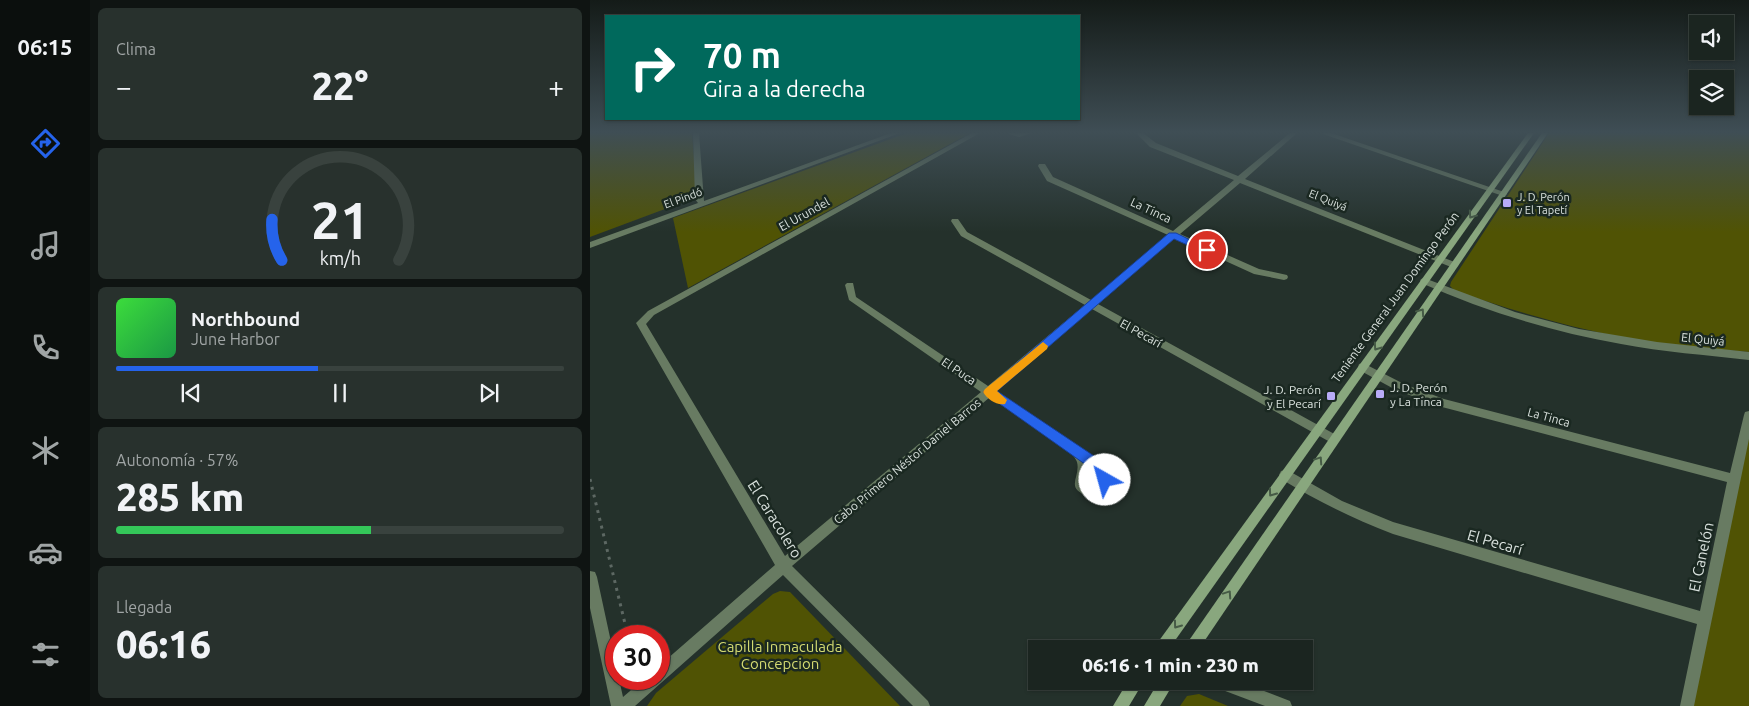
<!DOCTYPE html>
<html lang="es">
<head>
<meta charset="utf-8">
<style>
	:root { --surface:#1b2520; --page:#28312d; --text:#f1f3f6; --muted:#a0a5a5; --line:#39423e; --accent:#2563eb }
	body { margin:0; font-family:Ubuntu,sans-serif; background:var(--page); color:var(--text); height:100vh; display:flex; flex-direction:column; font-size:19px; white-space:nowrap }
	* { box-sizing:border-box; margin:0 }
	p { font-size:16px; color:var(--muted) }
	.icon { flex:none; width:28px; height:28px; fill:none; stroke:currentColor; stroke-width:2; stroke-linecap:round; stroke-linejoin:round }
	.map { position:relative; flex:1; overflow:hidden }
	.details { display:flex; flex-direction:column; gap:8px; padding:8px; background:#0f1412; width:500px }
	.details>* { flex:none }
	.guide { position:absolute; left:15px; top:15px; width:475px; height:105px; border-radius:0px; box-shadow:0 1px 4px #0004,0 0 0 1px var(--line); background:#00695c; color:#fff; overflow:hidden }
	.fabs { position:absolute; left:1099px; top:15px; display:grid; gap:10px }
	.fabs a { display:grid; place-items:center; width:45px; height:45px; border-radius:0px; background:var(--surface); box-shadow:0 1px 4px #0004,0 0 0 1px var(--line); font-size:25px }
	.speed { position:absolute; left:15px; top:625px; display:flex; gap:10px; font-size:25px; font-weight:700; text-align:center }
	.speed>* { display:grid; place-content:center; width:65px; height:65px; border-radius:50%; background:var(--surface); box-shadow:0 1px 4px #0004,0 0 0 1px var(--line); line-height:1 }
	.speed .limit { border:8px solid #d22; background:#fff; color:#111 }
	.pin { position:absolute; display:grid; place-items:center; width:42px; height:42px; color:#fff; margin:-21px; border:2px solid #fff; border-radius:50%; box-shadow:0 1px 5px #0007 }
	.me { position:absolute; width:55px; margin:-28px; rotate:322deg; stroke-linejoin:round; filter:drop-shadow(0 0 4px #0008) }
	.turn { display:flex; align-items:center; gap:18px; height:105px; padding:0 15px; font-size:22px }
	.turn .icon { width:65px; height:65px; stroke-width:2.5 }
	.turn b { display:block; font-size:35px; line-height:42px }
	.big { font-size:38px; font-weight:800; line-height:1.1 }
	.details .widget { flex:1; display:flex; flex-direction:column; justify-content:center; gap:8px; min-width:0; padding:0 18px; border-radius:8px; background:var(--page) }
	.details .dial { align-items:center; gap:0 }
	.dial svg { height:130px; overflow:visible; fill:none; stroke:var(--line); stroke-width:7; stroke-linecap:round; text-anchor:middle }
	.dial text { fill:var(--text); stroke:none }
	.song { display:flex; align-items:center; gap:15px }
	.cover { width:60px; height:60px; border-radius:8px; background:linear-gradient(135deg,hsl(120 70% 55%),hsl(140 70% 35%)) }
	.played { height:5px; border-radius:2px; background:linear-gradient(90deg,var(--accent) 45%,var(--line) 45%) }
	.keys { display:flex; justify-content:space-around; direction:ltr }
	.heat { display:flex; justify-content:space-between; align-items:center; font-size:28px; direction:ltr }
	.charge { height:8px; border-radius:4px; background:linear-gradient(90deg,#34c759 57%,var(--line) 0) }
	.trip { position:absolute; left:438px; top:640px; width:285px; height:50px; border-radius:0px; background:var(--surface); box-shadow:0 1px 4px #0004,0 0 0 1px var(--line); font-weight:800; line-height:50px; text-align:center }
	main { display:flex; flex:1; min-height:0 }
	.tabs { display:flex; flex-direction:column; width:90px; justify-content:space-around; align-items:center; background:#0b0f0d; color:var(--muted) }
	.tabs .icon { width:35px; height:35px }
	.tabs .on { color:var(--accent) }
	.tabs b { font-size:22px; color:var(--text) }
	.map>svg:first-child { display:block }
	.green { fill:#505304 }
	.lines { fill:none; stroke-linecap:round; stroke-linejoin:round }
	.path { stroke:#5d6863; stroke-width:3; stroke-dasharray:3 5; stroke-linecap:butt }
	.street { fill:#687b62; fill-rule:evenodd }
	.secondary { fill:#89a77e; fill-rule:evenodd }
	.oneway { stroke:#465b46 }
	.route { fill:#2563eb; stroke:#184099 }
	.slow { fill:#f59e0b }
	.poi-dot { fill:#b8abf7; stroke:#1a2821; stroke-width:2 }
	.labels { text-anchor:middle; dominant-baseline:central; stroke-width:5; stroke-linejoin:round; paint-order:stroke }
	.far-poi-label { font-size:11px; fill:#d9e1dd; stroke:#1a2821; text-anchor:start }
	.far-street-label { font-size:11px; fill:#d9e1dd; stroke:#1a2821 }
	.street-label { font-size:12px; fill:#d9e1dd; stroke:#1a2821 }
	.poi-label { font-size:12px; fill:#d9e1dd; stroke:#1a2821; text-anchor:start }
	.near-street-label { font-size:15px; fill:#d9e1dd; stroke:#1a2821 }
	.near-park-label { font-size:15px; fill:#d3da71; stroke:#1a2821 }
</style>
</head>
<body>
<main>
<nav class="tabs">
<b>06:15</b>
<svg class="icon on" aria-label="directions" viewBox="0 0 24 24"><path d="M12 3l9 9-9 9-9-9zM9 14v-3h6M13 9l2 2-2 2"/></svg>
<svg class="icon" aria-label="music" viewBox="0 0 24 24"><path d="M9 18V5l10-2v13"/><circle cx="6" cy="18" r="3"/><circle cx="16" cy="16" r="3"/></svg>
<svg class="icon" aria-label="phone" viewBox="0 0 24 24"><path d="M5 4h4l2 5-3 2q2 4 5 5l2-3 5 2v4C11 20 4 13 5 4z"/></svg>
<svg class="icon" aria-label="climate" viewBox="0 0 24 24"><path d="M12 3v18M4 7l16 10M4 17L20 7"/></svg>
<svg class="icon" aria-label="car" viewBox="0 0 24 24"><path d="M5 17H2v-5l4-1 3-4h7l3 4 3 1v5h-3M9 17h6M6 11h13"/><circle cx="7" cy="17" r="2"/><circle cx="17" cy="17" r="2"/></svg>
<svg class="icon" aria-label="filters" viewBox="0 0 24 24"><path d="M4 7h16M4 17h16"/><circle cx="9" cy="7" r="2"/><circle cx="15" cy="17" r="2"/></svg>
</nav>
<section class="details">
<div class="widget"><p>Clima</p>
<div class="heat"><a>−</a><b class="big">22°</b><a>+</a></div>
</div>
<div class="widget dial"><svg viewBox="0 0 100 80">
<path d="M14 69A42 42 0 1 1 86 69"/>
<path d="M14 69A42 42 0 0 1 8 44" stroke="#2563eb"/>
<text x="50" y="56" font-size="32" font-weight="700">21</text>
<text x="50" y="72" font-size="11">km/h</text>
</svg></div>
<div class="widget">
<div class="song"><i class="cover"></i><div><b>Northbound</b><p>June Harbor</p></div></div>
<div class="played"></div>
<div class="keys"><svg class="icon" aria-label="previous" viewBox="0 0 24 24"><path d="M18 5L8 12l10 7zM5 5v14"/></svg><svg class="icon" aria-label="pause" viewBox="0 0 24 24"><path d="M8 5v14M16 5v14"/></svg><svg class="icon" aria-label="next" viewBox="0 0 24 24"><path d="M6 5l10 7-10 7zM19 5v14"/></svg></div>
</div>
<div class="widget"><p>Autonomía · 57%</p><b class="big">285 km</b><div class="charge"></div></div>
<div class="widget"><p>Llegada</p><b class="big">06:16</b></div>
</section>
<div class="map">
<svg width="1159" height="706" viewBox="0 0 1159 706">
	<rect width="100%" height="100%" fill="#24312b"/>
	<!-- green -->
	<g class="green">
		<polygon points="0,133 102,133 107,197 0,237"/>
		<polygon points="317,133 380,133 98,288 83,218"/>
		<path d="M959 133H1159V352C1128 349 1095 348 1064 343 996 332 930 313 865 291L860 286 861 282Z"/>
		<polygon points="1159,415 1159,706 1097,706"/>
		<polygon points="190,591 200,592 310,706 57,706 66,693 183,594"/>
		<polygon points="609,694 638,706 590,706 597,696"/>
	</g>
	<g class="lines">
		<!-- path -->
		<polyline class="path" points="0,479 38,636"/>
		<!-- street -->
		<g class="street">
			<polygon points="103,133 109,133 114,201 301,133 310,133 0,248 0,242 108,203 105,199"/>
			<path d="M382 133H390L64 315 56 324 195 556 391 392 259 300 255 285 257 283H263L266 297 398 386 495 305 371 236 361 221 362 219H368L377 232 501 300 578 235 457 181 448 166 449 164H455L463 177 583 231 644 180 560 147 548 135 547 133H553L566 143 648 176 700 133H707L655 179 867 263 868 265 867 267H861L650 183 590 234 669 269 697 275 698 277 697 279 694 280 664 274 585 238 508 304 748 436 750 439 748 442 744 444 740 442 502 309 407 391 519 468 521 480 508 495 498 496C474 488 491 477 487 462 486 459 484 457 483 455L400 397 202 566 338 701 340 706H323L193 575 45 706H21L0 608V571L5 572 7 577 26 665V679H29L33 697 54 679H69V666L185 565 46 323 58 311ZM498 466 509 474V478L501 486 496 483Z"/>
			<polygon points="418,133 442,133 429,137 419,134"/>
			<polygon points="732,133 741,133 917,193 916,195 910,195 733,134"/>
			<path d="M834 278 925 312 989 329 1067 342 1159 352V360C1116 355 1073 352 1031 344 962 332 895 311 831 283L830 281 831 279Z"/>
			<path d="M773 363 814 384 854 399 1140 473 1154 415 1155 412 1159 411V439L1104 706H1090L1107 624 803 534C764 519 727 501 691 479L689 475 691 471 695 470 699 471 752 501 803 522 1110 611 1137 482 852 407 806 390 769 370 768 367 769 364Z"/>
			<polygon points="620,681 648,681 700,701 702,706 675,706 622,686"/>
		</g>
		<!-- secondary -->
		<g class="secondary">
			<polygon points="938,133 944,133 579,649 563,649"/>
			<polygon points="952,133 958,133 609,649 593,649"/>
			<polygon points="538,681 554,681 539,706 523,706"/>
			<polygon points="569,681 585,681 570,706 554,706"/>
		</g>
	</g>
	<!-- one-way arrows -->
	<defs><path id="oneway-chevron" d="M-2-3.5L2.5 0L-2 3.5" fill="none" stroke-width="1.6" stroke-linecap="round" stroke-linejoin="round" transform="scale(1.25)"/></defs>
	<g class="oneway">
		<use href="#oneway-chevron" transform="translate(882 215) rotate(125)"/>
		<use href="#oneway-chevron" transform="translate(831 312) rotate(-55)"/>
		<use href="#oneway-chevron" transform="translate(787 347) rotate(125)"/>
		<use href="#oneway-chevron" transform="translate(729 460) rotate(-56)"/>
		<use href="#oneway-chevron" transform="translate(682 493) rotate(126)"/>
		<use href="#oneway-chevron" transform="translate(638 594) rotate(-56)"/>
		<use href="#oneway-chevron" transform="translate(587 625) rotate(126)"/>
	</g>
	<!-- sky -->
	<linearGradient id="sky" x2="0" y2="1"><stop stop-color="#141b18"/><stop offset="0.57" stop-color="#3f4e55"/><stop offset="1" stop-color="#3f4e55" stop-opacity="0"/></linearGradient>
	<rect width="1159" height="232" fill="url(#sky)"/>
	<!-- route -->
	<path class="route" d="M579 233H586L621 250 620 252H613L584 239 407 391 516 464C522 470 523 477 520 484H511L506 472 393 392Z"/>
	<!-- slow -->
	<path class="slow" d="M453 342 458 346 457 349 407 391 417 400 415 404C407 406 397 399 393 392L395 389Z"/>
	<!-- markers -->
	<g class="poi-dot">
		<rect x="912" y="198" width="10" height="10" rx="2.5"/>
		<rect x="785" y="389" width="10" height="10" rx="2.5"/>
		<rect x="736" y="391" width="10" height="10" rx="2.5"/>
	</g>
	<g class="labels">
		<!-- far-poi labels -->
		<g class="far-poi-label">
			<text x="927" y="197">J. D. Perón<tspan x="927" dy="13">y El Tapetí</tspan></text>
		</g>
		<!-- far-street labels -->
		<g class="far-street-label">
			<text transform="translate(93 198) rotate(-20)">El Pindó</text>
			<text transform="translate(738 200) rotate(22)">El Quiyá</text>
		</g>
		<!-- street labels -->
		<g class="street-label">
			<text transform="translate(561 210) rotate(25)">La Tinca</text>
			<text transform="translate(214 214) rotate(-29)">El Urundel</text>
			<text transform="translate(805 297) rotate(-54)">Teniente General Juan Domingo Perón</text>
			<text transform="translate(551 333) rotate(29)">El Pecarí</text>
			<text transform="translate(1113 339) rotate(6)">El Quiyá</text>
			<text transform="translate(369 371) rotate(34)">El Puca</text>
			<text transform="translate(959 417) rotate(15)">La Tinca</text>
			<text transform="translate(317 461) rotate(-40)">Cabo Primero Néstor Daniel Barros</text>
		</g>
		<!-- poi labels -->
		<g class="poi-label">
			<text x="800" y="387">J. D. Perón<tspan x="800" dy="14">y La Tinca</tspan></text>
			<text x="731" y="389" text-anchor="end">J. D. Perón<tspan x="731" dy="14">y El Pecarí</tspan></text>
		</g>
		<!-- near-street labels -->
		<g class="near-street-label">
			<text transform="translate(185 519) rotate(58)">El Caracolero</text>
			<text transform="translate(905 542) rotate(16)">El Pecarí</text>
			<text transform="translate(1111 557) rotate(-78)">El Canelón</text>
		</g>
		<!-- near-park labels -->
		<g class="near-park-label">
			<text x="190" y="646">Capilla Inmaculada<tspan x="190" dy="17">Concepcion</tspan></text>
		</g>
	</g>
</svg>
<div class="fabs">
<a><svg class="icon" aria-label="sound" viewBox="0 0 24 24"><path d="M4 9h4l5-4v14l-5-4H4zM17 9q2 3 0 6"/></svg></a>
<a><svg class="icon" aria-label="layers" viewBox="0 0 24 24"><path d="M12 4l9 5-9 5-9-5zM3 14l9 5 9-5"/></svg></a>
</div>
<div class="speed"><div class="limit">30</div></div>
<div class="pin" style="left:617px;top:250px;background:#d93025"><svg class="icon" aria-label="arrive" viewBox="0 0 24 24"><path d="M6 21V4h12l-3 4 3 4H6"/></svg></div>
<svg class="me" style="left:515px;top:480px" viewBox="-20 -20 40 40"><circle r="19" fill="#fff"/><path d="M0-13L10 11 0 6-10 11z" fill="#2563eb"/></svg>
<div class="trip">06:16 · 1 min · 230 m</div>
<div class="guide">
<div class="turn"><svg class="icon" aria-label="right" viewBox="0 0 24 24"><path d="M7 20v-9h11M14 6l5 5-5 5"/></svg><div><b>70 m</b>Gira a la derecha</div></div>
</div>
</div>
</main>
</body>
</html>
